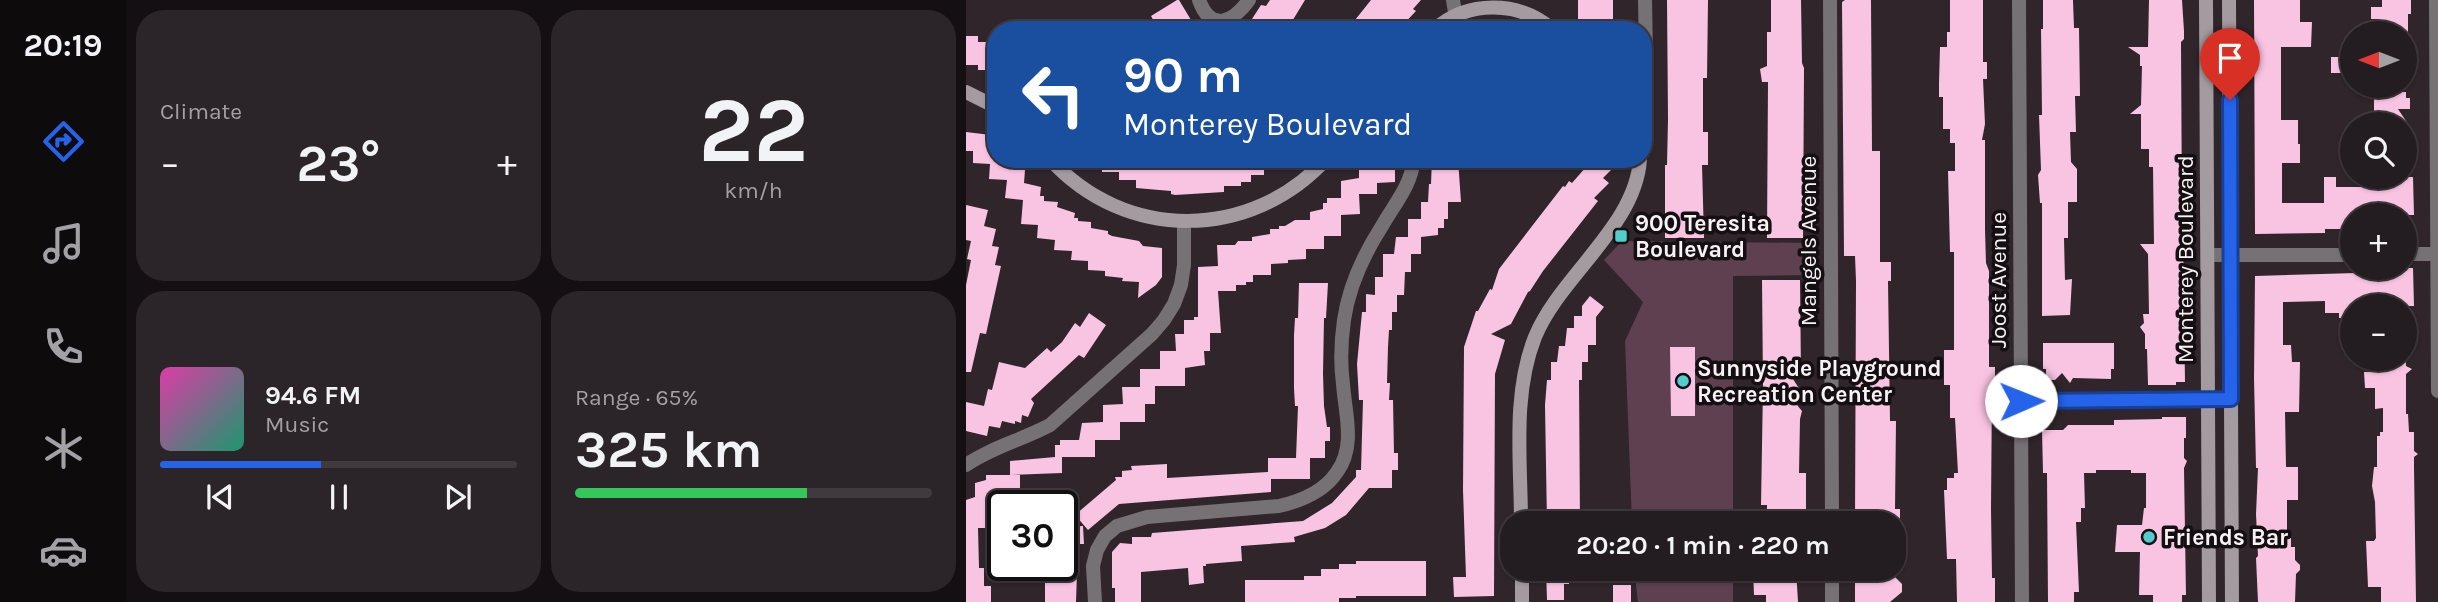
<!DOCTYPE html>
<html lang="en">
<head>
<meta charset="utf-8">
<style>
	:root { --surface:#231c20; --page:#2b2529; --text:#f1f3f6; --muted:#a3a1a5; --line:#403a3e; --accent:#2563eb }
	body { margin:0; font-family:Karla,sans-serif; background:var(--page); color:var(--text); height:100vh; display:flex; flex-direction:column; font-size:26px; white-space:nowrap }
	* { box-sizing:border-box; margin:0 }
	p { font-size:23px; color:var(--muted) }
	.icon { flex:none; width:38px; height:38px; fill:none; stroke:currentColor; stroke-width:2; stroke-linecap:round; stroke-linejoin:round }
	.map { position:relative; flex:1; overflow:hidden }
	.drawer { display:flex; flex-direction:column; gap:10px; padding:10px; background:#130f12; width:840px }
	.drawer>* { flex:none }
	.hud { position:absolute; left:21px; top:21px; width:665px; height:147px; border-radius:28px; box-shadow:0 2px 5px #0004,0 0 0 2px var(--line); background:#1a4fa0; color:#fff; overflow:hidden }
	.needle { width:46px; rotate:270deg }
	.fabs { position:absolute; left:1374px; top:21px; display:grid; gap:14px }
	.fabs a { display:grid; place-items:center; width:77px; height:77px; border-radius:50%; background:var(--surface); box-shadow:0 2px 5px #0004,0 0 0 2px var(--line); font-size:35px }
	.speed { position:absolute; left:21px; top:490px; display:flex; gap:14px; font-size:35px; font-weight:700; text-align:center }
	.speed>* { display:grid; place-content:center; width:91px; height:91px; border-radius:50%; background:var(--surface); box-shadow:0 2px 5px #0004,0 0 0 2px var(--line); line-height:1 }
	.speed .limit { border:4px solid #111; border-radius:10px; background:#fff; color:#111 }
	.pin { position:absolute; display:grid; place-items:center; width:60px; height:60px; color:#fff; margin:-72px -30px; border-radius:50% 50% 50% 0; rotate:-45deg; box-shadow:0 0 7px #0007 }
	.pin .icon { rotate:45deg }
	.me { position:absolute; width:77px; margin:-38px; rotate:89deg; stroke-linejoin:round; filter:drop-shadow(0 0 5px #0008) }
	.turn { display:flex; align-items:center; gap:24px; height:147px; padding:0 21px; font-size:32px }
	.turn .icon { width:91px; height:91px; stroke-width:2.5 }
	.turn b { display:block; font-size:49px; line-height:60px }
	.big { font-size:52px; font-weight:700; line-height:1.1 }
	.drawer .card { flex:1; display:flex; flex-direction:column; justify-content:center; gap:10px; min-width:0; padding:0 24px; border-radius:28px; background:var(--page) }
	.drawer .dial { align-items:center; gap:0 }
	.dial b { font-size:91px; line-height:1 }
	.song { display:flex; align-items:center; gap:21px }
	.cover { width:84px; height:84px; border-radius:10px; background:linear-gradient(135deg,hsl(320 70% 55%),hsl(160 70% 35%)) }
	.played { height:7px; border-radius:4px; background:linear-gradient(90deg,var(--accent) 45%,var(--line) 45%) }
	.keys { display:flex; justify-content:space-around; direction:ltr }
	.heat { display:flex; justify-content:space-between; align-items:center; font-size:38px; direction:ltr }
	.charge { height:10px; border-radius:5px; background:linear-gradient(90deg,#34c759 65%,var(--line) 0) }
	.drawer .tiles { flex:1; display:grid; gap:10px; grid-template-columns:repeat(2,1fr) }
	.trip { position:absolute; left:534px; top:511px; width:406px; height:70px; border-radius:28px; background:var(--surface); box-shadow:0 2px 5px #0004,0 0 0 2px var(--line); font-weight:700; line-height:70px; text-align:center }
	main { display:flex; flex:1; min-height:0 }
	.dock { display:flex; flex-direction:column; width:126px; justify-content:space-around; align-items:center; background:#0e0b0d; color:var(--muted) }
	.dock .icon { width:49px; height:49px }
	.dock .selected { color:var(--accent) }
	.dock b { font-size:32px; color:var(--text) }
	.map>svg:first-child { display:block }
	.green { fill:#5e4051 }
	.building { fill:#f9c4e2 }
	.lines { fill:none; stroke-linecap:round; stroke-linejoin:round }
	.street { stroke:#767174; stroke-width:14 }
	.secondary { stroke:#a39b9f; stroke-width:14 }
	.route-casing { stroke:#184099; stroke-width:18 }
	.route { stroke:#2563eb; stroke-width:12 }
	.poi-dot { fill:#52cdcc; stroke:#141012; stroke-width:2.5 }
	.labels { text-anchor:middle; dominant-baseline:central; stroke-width:7; stroke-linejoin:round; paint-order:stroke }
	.poi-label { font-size:23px; font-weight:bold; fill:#f8f1f5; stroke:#141012; text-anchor:start }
	.street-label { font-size:23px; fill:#f8f1f5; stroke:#141012 }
</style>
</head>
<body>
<main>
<nav class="dock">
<b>20:19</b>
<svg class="icon selected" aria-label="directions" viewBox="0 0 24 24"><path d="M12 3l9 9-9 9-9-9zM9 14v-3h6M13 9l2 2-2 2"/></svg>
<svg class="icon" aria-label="music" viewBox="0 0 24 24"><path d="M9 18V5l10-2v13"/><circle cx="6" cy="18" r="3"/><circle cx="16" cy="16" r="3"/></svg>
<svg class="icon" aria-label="phone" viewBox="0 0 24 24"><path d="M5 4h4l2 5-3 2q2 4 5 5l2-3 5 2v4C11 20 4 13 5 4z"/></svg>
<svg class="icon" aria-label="climate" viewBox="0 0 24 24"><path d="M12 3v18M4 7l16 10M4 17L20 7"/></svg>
<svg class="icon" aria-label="car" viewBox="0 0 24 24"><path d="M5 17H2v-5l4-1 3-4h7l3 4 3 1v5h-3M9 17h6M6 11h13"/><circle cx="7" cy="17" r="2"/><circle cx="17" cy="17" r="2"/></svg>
</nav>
<section class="drawer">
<div class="tiles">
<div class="card"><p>Climate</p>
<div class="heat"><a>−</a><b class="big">23°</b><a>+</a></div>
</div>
<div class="card dial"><b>22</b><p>km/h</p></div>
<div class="card">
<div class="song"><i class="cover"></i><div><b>94.6 FM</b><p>Music</p></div></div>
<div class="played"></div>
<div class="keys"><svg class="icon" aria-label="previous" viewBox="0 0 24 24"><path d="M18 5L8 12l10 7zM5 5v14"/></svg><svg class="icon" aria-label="pause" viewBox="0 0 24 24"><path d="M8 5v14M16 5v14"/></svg><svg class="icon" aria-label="next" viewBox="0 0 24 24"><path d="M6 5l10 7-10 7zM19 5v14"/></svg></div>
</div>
<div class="card"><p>Range · 65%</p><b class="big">325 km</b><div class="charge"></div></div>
</div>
</section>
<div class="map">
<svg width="1472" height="602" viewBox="0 0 1472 602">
	<rect width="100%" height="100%" fill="#2f252a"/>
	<!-- green -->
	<g class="green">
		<polygon points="656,241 850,243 848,275 767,276 767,523 666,523 659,341 677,302 638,260"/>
		<polygon points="668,569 767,569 767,602 672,602"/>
	</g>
	<!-- building -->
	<g class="building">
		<polygon points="211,0 213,0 231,30 193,30 185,16"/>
		<polygon points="304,0 339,0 325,23 321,20 315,30 302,30 286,19 295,5 300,6"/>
		<polygon points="405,0 455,0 447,9 450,11 432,30 381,30"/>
		<polygon points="612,0 647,0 647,30 629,30 629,23 612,23"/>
		<polygon points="701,0 742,0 741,78 737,78 737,132 742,132 742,165 736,165 738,238 699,238 699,165 701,165 702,119"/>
		<polygon points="805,0 835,0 836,63 838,68 837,238 801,238 802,82 796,82 794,69 801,66 801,32 805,32"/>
		<polygon points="879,0 905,0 906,151 914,151 914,262 925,262 925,281 922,281 924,421 930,421 929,509 934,509 934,523 889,523 890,281 889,256 878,256 876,2"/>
		<polygon points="984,0 1017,0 1017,62 1021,62 1021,79 1017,79 1019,124 1016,140 1019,140 1019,229 1020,263 1023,271 1023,367 1029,367 1029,385 1026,385 1025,509 1026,578 1029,578 1029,602 991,602 990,559 981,559 978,490 981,490 981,478 988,478 988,473 992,473 989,418 984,418 984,385 978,385 978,350 988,350 988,252 984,252 982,171 989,171 989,143 984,143 984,129 977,129 977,97 973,97 973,83 974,47 981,47 981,32 984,32"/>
		<polygon points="1077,0 1107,0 1108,28 1113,28 1114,96 1109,96 1110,132 1104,132 1105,162 1111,169 1111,202 1102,202 1102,238 1098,238 1099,280 1106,279 1104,315 1076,316 1076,203 1074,203 1072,175 1075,170 1073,115 1076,115 1075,29 1077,29"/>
		<polygon points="1183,0 1216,0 1218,31 1218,39 1215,42 1216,219 1222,224 1217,228 1219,382 1210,382 1210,385 1182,385 1181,349 1179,349 1179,334 1174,327 1178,323 1177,314 1183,314 1182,254 1174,244 1188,244 1187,167 1183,167 1183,149 1175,149 1175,114 1164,114 1175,105 1176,66 1174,66 1174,55 1162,47 1182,47"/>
		<polygon points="1288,0 1334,0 1334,22 1346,22 1345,47 1315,47 1315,120 1332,120 1332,144 1334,144 1334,163 1316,163 1316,203 1358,203 1358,177 1370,177 1370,187 1411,187 1411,177 1447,177 1448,215 1386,215 1386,229 1359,229 1359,233 1289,234"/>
		<polygon points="1416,0 1445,0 1445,14 1442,14 1442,33 1412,32 1412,19 1405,19 1405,7 1416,7"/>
		<polygon points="0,36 12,36 12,42 30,42 30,70 12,70 12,65 0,65"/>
		<rect x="1365" y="57" width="21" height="16"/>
		<polygon points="1408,86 1434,86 1434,92 1440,92 1440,98 1444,98 1444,109 1432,109 1442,124 1408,124"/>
		<polygon points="0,132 25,135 25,147 30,148 30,159 42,159 42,167 59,170 58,183 75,187 74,196 78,196 78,201 92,202 91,207 109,213 108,218 112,218 112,221 125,222 125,228 142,231 142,234 146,236 173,241 177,246 196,248 196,277 190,285 172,298 173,282 156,281 157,278 139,276 139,271 122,270 122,261 105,260 106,251 88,250 89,240 71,238 72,225 55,224 57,200 39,198 41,180 23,179 24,164 7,163 7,151 0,151"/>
		<polygon points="136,159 298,159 298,175 285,175 285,182 275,182 275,186 258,186 258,192 209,195 205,194 205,191 170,188 170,180 153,180 153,172 136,172"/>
		<polygon points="429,159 429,182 411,183 411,194 393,194 394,214 375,215 375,236 358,236 358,249 340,249 340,259 322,260 322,263 305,264 305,275 287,275 287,282 280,282 280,285 270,285 270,291 252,291 255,333 244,333 244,351 238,351 239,365 219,368 219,386 189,386 189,404 179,404 179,422 154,422 154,440 129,440 129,457 96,457 96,473 44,475 44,461 89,457 89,445 94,445 94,440 113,440 116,423 137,422 137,405 157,404 156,387 174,387 174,369 194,369 194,351 210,351 209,334 218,334 218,320 228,320 228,317 232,317 232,267 252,266 251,245 269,245 272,241 286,241 286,237 304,234 304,229 313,229 313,226 319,226 329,220 344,220 344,212 357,209 357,203 361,203 361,198 375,198 375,181 393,178 393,160"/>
		<polygon points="466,159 492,159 495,202 482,202 482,219 478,219 478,228 472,228 472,235 455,237 455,254 445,254 445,272 439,272 438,295 431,295 431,312 426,312 426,330 423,330 422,347 421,383 424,383 423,400 427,400 428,453 432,453 432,470 426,470 426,488 403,488 380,515 359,528 328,537 329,542 275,546 276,561 240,564 240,566 237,566 238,583 223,585 222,568 175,572 175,602 149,602 149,588 146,588 146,552 154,543 166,544 166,537 185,537 186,533 337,521 366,503 390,477 390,470 395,470 397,400 393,400 391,364 396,312 400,312 400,294 409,295 409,277 417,277 417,254 428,254 430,237 442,237 442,219 455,219 455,202 462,202 463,184 465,184"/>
		<polygon points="612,159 647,159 641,166 645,170 637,178 643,183 628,198 632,201 577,271 564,291 562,292 545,324 525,334 539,340 529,374 528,596 488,597 487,577 500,577 497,490 498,347 510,311 512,311 524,289 526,290 533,269 597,186 599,187 603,181 606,183 620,167"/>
		<polygon points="0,205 22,210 18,226 30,229 26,246 33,247 29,265 35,266 20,334 14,333 5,372 0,372 0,285 5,260 1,259 5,241 0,240"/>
		<polygon points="1434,268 1447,268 1448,306 1386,306 1386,318 1373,318 1373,313 1359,313 1359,301 1317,302 1317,345 1325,345 1326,362 1334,362 1333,412 1319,412 1320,467 1332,467 1332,500 1321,500 1321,538 1325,538 1325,547 1329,547 1329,560 1334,565 1334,570 1330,574 1329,602 1292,602 1290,558 1292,556 1290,514 1292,468 1290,468 1288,378 1289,276 1390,273 1429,277 1429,274 1434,274"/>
		<polygon points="796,280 834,280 835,376 825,376 836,393 836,399 831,405 836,411 834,419 833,473 840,473 840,523 801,523 801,505 795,505 797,386"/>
		<polygon points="333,283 362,283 360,318 358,318 357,374 358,406 361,427 364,427 364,441 359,441 359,458 344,458 344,479 305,479 305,492 153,504 122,530 109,515 150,480 149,477 156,477 156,471 166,470 165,466 201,464 201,478 302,472 302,458 330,458 332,406 329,406 328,388 328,335 329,318 332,318"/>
		<polygon points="624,296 638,307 630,317 630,345 622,345 622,362 616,362 616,380 613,380 614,523 581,523 579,405 581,380 585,380 585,362 591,362 593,346 599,346 601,328 608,328 608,316 616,316 616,306"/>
		<polygon points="123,313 140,325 118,358 113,355 65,399 68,403 62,417 56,415 55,423 49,421 49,424 36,421 34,428 23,426 21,436 0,431 0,402 18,406 22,389 26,390 33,362 59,368 81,348 85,352 96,342 109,323 114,327"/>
		<polygon points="1077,343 1148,343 1148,369 1145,369 1145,379 1107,378 1104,383 1096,373 1089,380 1083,380 1080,376 1080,369 1077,369"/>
		<polygon points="704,347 729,347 729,416 705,416"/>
		<polygon points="1418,359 1440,359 1440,366 1446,369 1440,374 1440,414 1442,414 1443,432 1448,432 1448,451 1452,454 1448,457 1448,467 1450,602 1415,602 1415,587 1402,587 1400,541 1408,541 1410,538 1409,502 1406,486 1408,467 1411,467 1411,436 1414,436 1414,432 1417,432 1417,408 1409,409 1409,388 1399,388 1398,372 1404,372 1404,367 1418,366"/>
		<polygon points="1196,417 1220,417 1220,438 1218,438 1218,458 1221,461 1218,468 1220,595 1216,595 1216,602 1187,602 1187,595 1173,595 1174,552 1149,552 1151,525 1176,525 1178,508 1180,508 1180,473 1165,473 1165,470 1130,470 1130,473 1118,473 1119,508 1115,508 1115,522 1110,522 1113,592 1108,592 1108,602 1082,602 1081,473 1077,473 1076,430 1097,430 1102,425 1148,425 1148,420 1196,419"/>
		<polygon points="20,475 54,475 54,493 38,493 37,510 19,510 19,528 12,528 13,568 18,568 18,586 25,586 25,602 0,602 0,500 9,497 9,483 20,480"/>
		<polygon points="117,526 118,544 112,544 110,602 79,602 79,565 96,565 96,527"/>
		<polygon points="390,561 460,561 460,596 390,596 390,598 373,598 373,602 279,602 279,580 338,580 338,576 355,576 355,569 373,569 373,564 390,564"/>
		<polygon points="580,569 603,569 603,584 598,584 598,600 581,600"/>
		<polygon points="787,569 830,569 832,602 800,602 800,595 788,595"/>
		<polygon points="919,576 928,576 936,584 936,592 924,602 889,602 889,582 891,579 917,579"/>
		<rect x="647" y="585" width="18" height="17"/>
	</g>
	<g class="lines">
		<!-- street -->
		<g class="street">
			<path d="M233 0C245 33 267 22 283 0"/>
			<polyline points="487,0 489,12"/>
			<polyline points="864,0 866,523"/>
			<polyline points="1053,0 1056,602"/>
			<polyline points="1470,0 1472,391"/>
			<polyline points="677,64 680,54 679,0"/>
			<polyline points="1438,254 1472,254"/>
			<polyline points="1242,255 1386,255"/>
			<polyline points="1055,401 1265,399"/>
			<path d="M0 465C26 447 56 440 84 425L186 334 198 320 208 304 215 285 218 265V221"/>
			<polyline points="866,569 866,602"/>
			<path d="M129 602 127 566 131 550 139 536 151 526 181 517 313 506C335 501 358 492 371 472 390 446 379 413 377 384 374 362 375 341 378 320 383 286 398 254 416 226 429 203 445 186 448 159"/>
		</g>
		<!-- secondary -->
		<g class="secondary">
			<polyline points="1240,0 1243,602"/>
			<polyline points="1263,0 1266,602"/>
			<path d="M468 30C501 0 553 0 587 30"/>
			<polyline points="0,92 30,107"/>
			<path d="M84 159C159 242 285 241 360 159"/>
			<path d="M555 523C555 462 546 395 569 337 594 276 670 226 674 159"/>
			<polyline points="556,569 556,602"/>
		</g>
	</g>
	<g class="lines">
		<!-- route casing -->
		<g class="route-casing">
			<polyline id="route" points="1055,401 1265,399 1264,100"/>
		</g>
		<!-- route -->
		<use href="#route" class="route"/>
	</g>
	<!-- markers -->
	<g class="poi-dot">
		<rect x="648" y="229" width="14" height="14" rx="3.5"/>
		<circle cx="717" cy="381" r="7"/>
		<circle cx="1183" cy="537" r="7"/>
	</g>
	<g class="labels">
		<!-- poi labels -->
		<g class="poi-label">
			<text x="669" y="223">900 Teresita<tspan x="669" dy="26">Boulevard</tspan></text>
			<text x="731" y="368">Sunnyside Playground<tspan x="731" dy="26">Recreation Center</tspan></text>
			<text x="1197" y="537">Friends Bar</text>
		</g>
		<!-- street labels -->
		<g class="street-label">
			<text transform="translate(842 241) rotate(-90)">Mangels Avenue</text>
			<text transform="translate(1219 259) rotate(-90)">Monterey Boulevard</text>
			<text transform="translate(1032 280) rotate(-90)">Joost Avenue</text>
		</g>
	</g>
</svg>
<div class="fabs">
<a><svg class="needle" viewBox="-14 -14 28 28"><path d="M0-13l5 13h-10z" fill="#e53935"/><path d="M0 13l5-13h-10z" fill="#a3a1a5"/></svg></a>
<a><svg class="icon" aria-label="search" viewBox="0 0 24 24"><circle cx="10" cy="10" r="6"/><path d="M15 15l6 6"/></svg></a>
<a>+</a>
<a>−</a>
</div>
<div class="speed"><div class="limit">30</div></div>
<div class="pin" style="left:1264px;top:100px;background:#d93025"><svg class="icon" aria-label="arrive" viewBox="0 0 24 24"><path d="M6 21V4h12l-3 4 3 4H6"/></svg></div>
<svg class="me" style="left:1055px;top:401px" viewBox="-20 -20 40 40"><circle r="19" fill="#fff"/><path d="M0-13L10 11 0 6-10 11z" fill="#2563eb"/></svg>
<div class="trip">20:20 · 1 min · 220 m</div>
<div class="hud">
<div class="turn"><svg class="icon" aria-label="left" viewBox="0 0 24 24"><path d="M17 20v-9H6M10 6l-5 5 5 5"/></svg><div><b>90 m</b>Monterey Boulevard</div></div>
</div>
</div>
</main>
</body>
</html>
